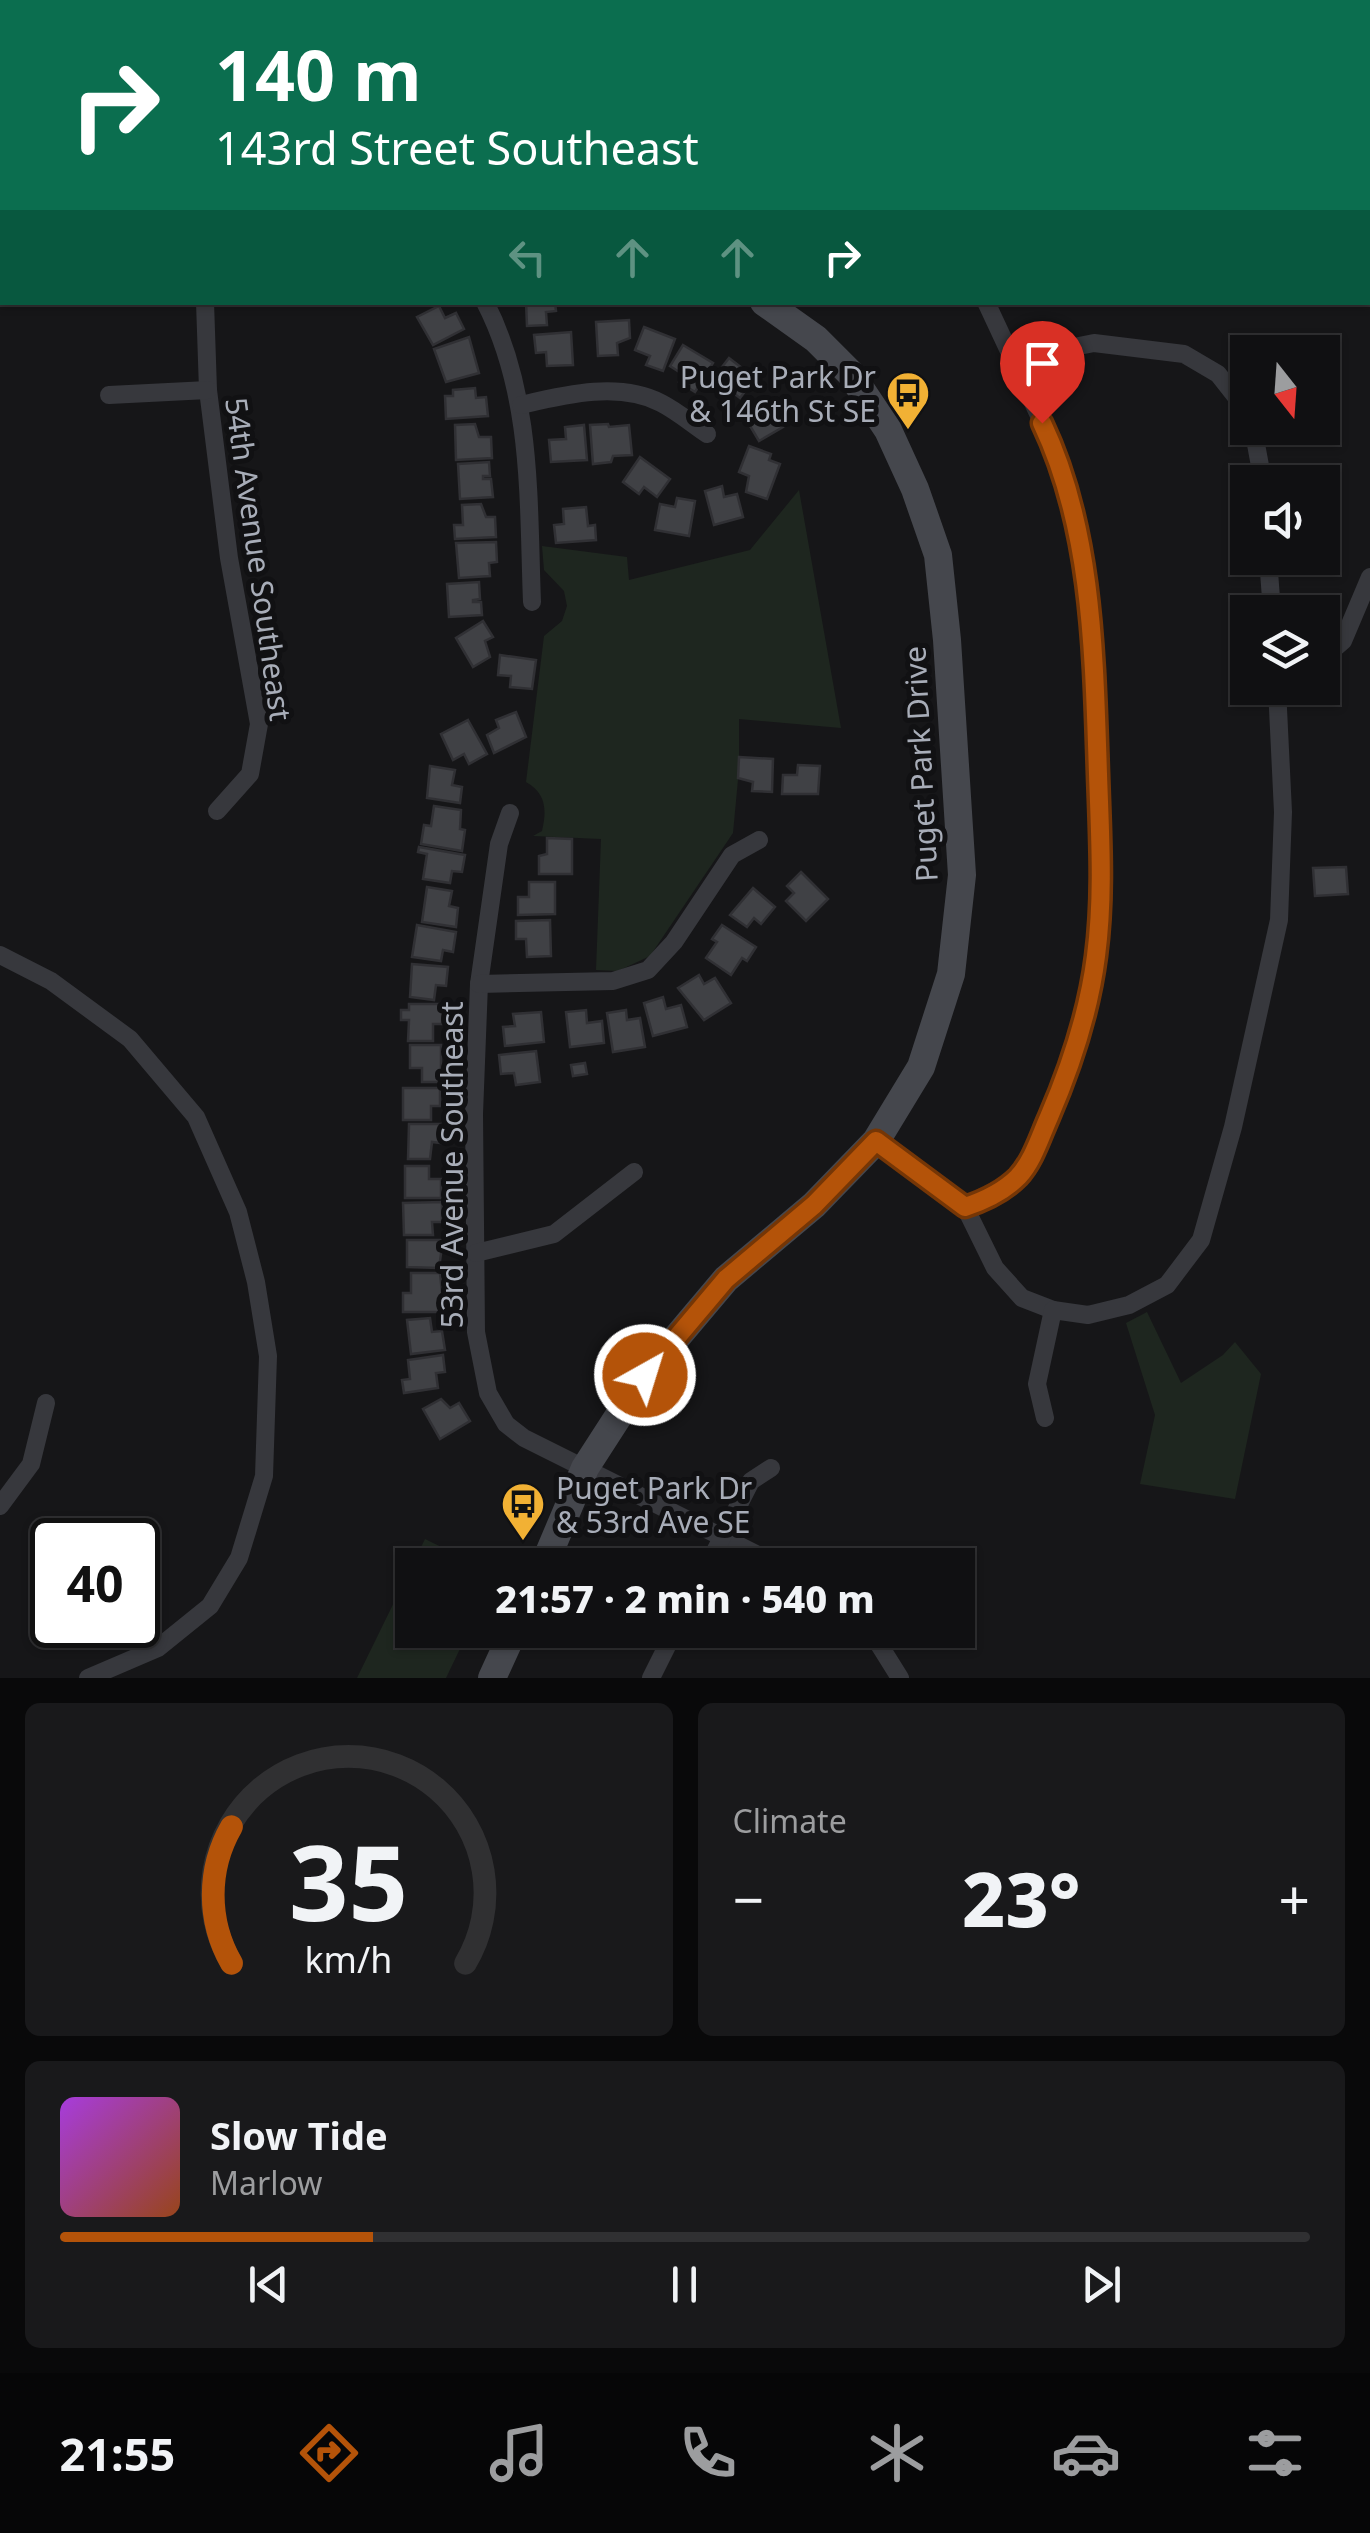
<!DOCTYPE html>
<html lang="en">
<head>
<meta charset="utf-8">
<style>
	:root { --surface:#101012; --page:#19191b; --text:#f1f3f6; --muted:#9c9d9f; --line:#303032; --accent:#b45309 }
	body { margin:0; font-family:"Noto Sans",sans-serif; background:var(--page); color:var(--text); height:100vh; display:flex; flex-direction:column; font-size:38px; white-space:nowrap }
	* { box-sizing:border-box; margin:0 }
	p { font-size:32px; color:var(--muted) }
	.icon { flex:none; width:55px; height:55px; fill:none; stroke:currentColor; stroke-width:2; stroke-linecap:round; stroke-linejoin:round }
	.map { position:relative; height:1678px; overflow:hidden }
	.details { display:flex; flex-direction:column; gap:25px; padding:25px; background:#09090a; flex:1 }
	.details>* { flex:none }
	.banner { position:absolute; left:0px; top:0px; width:1370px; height:305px; box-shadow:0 2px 8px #0004,0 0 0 2px var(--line); background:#0b6e4f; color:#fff; overflow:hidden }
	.needle { width:65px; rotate:163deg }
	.buttons { position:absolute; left:1230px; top:335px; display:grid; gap:20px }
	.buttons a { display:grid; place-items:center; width:110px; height:110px; border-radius:0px; background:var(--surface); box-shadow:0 2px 8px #0004,0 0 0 2px var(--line); font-size:50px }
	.speed { position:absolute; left:30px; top:1518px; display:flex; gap:20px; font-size:50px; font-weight:700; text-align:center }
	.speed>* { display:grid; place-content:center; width:130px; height:130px; border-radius:50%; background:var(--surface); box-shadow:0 2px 8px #0004,0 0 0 2px var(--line); line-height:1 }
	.speed .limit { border:5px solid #111; border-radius:15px; background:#fff; color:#111 }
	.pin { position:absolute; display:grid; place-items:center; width:85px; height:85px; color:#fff; margin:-102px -42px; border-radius:50% 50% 50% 0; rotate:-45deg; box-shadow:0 0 10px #0007 }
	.pin .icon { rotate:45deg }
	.me { position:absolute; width:110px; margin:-55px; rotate:39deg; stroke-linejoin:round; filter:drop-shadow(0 0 8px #0008) }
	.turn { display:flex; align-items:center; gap:35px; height:210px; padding:0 50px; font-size:45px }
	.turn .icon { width:130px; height:130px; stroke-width:2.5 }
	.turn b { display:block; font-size:70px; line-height:85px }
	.lanes { display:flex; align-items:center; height:95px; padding:0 50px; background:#0003; justify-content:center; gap:50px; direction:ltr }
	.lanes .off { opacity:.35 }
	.big { font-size:75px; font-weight:800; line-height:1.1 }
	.details .widget { flex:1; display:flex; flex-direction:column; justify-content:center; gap:15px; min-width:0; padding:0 35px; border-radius:15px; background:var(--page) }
	.details .dial { align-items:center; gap:0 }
	.dial svg { height:260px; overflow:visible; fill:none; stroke:var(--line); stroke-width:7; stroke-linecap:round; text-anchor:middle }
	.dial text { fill:var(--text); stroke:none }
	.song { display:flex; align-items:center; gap:30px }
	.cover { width:120px; height:120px; border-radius:15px; background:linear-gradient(135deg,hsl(280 70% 55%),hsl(20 70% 35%)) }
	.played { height:10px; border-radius:5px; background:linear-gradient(90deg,var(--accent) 25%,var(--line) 25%) }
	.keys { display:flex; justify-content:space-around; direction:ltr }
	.heat { display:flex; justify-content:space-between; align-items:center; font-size:55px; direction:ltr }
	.details .tiles { flex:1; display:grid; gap:25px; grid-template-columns:1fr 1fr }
	.widget:last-child { grid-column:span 2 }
	.trip { position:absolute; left:395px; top:1548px; width:580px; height:100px; border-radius:0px; background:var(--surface); box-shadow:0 2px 8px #0004,0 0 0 2px var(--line); font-weight:800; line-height:100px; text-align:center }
	.dock { display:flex; height:160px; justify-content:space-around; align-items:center; background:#060607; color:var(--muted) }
	.dock .icon { width:70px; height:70px }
	.dock .active { color:var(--accent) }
	.dock b { font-size:45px; color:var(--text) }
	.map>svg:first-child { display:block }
	.green { fill:#1e261f }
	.building { fill:#404145; stroke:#303034; stroke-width:2.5 }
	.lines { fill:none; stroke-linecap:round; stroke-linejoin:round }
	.street { stroke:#37383d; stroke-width:18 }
	.secondary { stroke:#45474d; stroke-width:28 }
	.route-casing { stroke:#753606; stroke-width:25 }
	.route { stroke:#b45309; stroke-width:18 }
	.labels { text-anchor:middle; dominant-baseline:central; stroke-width:10; stroke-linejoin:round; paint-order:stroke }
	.poi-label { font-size:30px; fill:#a8adb8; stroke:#111113; text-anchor:end }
	.street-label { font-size:30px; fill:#a8adb8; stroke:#111113 }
</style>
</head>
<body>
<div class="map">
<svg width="1370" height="1678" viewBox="0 0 1370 1678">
	<rect width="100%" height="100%" fill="#161618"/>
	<!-- green -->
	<g class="green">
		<polygon points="1016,0 1370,0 1370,96 1368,2"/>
		<path d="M799 490 841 728 739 719V769L733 833 650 956 618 971 596 970 601 839 533 836 542 831C547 810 546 793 526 782L544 636 562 621 567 606 564 591 544 570 542 546 627 557 629 580 750 550Z"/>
		<polygon points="1147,1312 1181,1383 1223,1355 1235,1342 1261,1374 1235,1499 1140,1484 1155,1415 1126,1323"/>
		<polygon points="425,1539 478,1565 412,1565 412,1630 469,1630 446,1678 357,1678"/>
	</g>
	<!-- building -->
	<g class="building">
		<polygon points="526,302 555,302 556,311 546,312 547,325 527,326"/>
		<polygon points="439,306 445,318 456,313 464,329 433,345 417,317"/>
		<polygon points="629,320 630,338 617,343 618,355 598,356 596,322"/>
		<polygon points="644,327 675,339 663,371 646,365 650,356 635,350"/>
		<polygon points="571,332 573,365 547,366 546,352 536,353 534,335"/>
		<polygon points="469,337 479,373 446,382 434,349"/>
		<polygon points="683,345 713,363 695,392 679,382 684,375 670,366"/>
		<polygon points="729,358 755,378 740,398 728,389 722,396 708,385"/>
		<polygon points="475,388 476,398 486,397 488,416 446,419 445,396 453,396 453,390"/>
		<polygon points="758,399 765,411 772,407 783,427 759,441 740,409"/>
		<polygon points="475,424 479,437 491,437 492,458 456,460 455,425"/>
		<polygon points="608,424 609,427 629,425 632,455 613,456 611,462 593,464 590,425"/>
		<polygon points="584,425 587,460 551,462 549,440 566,439 565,427"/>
		<polygon points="749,446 771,454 769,460 780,464 767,499 746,492 749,476 739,472"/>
		<polygon points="640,457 670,479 657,497 644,487 639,494 623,482"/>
		<polygon points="489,462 490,476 483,476 483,479 491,479 493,497 460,499 458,464"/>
		<polygon points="722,486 724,497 737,494 743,517 714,525 705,491"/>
		<polygon points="677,498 695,501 689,536 655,530 660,504 675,507"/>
		<polygon points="481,504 486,517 495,517 496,537 455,539 454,525 463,525 462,505"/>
		<polygon points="586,507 588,526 595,525 596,540 556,543 554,525 564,524 563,509"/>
		<polygon points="496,542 497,562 489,563 490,576 459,578 456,543"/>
		<polygon points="479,582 480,599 473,600 473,602 481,602 482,615 449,617 447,584"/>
		<polygon points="483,621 493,637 485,641 490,657 473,667 456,638"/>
		<polygon points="500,655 536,660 532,689 510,687 511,676 498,675"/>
		<polygon points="516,712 526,737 494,753 487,735 499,728 496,720"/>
		<polygon points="468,720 487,754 469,764 464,754 453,760 441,734"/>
		<polygon points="739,757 773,759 772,792 752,791 753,782 738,778"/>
		<polygon points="798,765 820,766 818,794 782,794 783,775 797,775"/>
		<polygon points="430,766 455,770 452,785 462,787 460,803 427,798"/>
		<polygon points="434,806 461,810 460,829 465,830 462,851 421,844 424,825 431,826"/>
		<polygon points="547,838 572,839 572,874 539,874 539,856 547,854"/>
		<polygon points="419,847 465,855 462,872 452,871 450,883 423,879 427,854 418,852"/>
		<polygon points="1346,867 1348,894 1315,896 1313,868"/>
		<polygon points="801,872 828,899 806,921 786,901 794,893 787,886"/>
		<polygon points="529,882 555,882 555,914 518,915 518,897 529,897"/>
		<polygon points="427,887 452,891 449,906 458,908 456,927 422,922"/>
		<polygon points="753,888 775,907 761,924 754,918 747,927 730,915"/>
		<polygon points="550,920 551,956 527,957 526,939 516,939 516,921"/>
		<polygon points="417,925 456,932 453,952 443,950 441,961 412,957"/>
		<polygon points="722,925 756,947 747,961 742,958 731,975 706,958 717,942 712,939"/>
		<polygon points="412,964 448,967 446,986 436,985 434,1000 410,997"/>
		<polygon points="699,975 704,984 715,978 731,1003 704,1020 678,988"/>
		<polygon points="663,997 666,1009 681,1005 687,1027 653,1036 644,1003"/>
		<polygon points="409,1004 443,1004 442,1024 433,1024 433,1041 408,1041 409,1020 401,1020 401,1010 409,1010"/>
		<polygon points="586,1010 587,1023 602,1021 604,1043 570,1047 566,1012"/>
		<polygon points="626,1010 627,1020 640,1018 645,1047 613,1052 607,1013"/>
		<polygon points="541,1012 544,1042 505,1046 503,1027 515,1026 513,1014"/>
		<polygon points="410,1045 441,1045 441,1082 422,1082 422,1068 410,1068"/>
		<polygon points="536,1051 540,1082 516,1085 514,1073 501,1074 499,1055"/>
		<polygon points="585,1063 587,1074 573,1076 571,1065"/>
		<polygon points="403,1088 440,1088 440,1106 431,1106 431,1120 403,1120"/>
		<polygon points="409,1124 441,1124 441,1143 432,1142 430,1159 408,1159"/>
		<polygon points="405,1166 429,1166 429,1179 441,1179 441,1198 405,1198"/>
		<polygon points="442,1202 442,1222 432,1222 433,1235 404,1235 403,1203"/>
		<polygon points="407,1240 443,1240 439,1268 407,1267"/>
		<polygon points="411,1273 440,1273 444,1312 403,1312 403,1293 411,1293"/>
		<polygon points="430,1318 432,1332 442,1331 445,1350 411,1354 407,1320"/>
		<polygon points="443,1355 445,1372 436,1373 438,1388 404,1393 402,1380 410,1379 408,1360"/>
		<polygon points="441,1399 450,1408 459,1403 470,1421 440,1439 423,1409"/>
	</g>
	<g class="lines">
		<!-- street -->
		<g class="street">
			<polyline points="913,0 914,2"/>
			<polyline points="837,2 840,0"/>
			<polyline points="1368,214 1370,215"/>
			<polyline points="205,302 208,390 229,558 259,724 250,774 217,811"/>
			<path d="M485 302C533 395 528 501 532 602"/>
			<polyline points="1014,359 1094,343 1184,354 1218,374 1248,412"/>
			<polyline points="109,395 208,390"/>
			<path d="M521 405C564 395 619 381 661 403 677 411 692 424 707 434"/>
			<polyline points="1253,428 1263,482"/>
			<polyline points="1268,558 1272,612"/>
			<polyline points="1322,659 1343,641 1370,577"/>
			<polyline points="510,813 499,844 479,984 474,1114 476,1332 488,1393 506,1424 524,1438 778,1565"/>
			<polyline points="0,955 51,981 130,1039 196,1117 238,1212 256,1282 268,1356 264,1476 239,1558 210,1606 158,1648 88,1678"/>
			<polyline points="479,984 613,981 648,970 674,942 732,855 759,840"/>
			<polyline points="876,1141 965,1207 995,1268 1022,1298 1053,1310"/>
			<polyline points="965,1207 979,1202 1017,1178 1032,1155 1062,1087 1081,1028 1096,959 1103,881 1094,674 1079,538 1056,452 986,302"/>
			<polyline points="476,1253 554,1234 634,1172"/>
			<polyline points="1045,1418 1037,1384 1053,1310 1088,1315 1129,1305 1167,1285 1201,1240 1233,1127 1279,920 1283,812 1277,688"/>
			<polyline points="0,1506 31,1464 46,1403"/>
			<polyline points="708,1565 751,1481 771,1468"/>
			<polyline points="870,1630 900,1678"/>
			<polyline points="651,1678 675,1630"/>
		</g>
		<!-- secondary -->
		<g class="secondary">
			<polyline points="550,2 553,0"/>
			<polyline points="0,139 2,139"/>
			<polyline points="544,1565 585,1468 645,1375 726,1279 814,1205 876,1141 921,1067 951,974 962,875 947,640 938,555 915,489 888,430 850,373 816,339 764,302"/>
			<polyline points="492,1678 514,1630"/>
		</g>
	</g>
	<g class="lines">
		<!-- route casing -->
		<g class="route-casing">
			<path id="route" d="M645 1375 726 1279 814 1205 876 1141 965 1207C983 1201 1004 1191 1018 1177 1033 1161 1040 1137 1049 1117 1071 1066 1089 1011 1096 956 1104 895 1100 835 1098 774 1094 657 1093 530 1042 423"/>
		</g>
		<!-- route -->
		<use href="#route" class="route"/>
	</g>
	<!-- icons -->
	<defs>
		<g id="bus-pin" transform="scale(2.25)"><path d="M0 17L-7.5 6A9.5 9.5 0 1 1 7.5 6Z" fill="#f2b134" stroke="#111113"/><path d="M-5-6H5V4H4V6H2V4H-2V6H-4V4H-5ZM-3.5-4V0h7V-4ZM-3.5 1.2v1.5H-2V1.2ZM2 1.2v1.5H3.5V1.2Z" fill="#111"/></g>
	</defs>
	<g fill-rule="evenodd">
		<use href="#bus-pin" x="908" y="393"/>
		<use href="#bus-pin" x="523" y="1504"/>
	</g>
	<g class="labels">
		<!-- poi labels -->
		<g class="poi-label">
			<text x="876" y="376">Puget Park Dr<tspan x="876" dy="34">&amp; 146th St SE</tspan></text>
			<text x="556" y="1487" text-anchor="start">Puget Park Dr<tspan x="556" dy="34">&amp; 53rd Ave SE</tspan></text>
		</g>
		<!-- street labels -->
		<g class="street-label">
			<text transform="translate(259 559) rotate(82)">54th Avenue Southeast</text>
			<text transform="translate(920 764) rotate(-93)">Puget Park Drive</text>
			<text transform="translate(451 1165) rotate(-90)">53rd Avenue Southeast</text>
		</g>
	</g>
</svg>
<div class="buttons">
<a><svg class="needle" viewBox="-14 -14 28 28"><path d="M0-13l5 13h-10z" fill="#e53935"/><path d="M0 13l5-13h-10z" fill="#9c9d9f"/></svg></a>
<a><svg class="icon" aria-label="sound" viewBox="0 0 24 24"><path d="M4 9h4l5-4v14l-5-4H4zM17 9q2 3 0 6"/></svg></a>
<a><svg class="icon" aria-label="layers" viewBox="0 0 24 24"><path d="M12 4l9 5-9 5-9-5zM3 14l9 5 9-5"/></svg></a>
</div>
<div class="speed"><div class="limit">40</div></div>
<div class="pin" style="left:1042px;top:423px;background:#d93025"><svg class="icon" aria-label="arrive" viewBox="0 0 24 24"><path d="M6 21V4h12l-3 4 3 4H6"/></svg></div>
<svg class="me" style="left:645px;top:1375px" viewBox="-20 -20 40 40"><circle r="17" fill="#b45309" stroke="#fff" stroke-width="3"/><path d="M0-11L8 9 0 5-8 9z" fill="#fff"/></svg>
<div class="trip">21:57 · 2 min · 540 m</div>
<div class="banner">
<div class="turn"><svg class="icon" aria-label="right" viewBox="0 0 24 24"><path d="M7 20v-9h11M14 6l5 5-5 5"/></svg><div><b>140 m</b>143rd Street Southeast</div></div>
<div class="lanes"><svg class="icon off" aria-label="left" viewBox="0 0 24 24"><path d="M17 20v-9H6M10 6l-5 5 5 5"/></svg><svg class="icon off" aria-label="ahead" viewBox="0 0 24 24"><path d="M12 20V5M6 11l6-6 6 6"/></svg><svg class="icon off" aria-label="ahead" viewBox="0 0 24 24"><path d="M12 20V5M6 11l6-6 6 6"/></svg><svg class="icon" aria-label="right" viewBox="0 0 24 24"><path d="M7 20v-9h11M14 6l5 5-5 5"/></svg></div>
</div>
</div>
<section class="details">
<div class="tiles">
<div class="widget dial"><svg viewBox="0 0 100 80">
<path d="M14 69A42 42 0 1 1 86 69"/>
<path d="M14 69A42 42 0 0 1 14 27" stroke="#b45309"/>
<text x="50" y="56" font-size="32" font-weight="700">35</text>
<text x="50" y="72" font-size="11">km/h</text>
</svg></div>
<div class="widget"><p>Climate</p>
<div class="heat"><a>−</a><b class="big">23°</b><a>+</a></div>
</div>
<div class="widget">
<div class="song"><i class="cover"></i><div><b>Slow Tide</b><p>Marlow</p></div></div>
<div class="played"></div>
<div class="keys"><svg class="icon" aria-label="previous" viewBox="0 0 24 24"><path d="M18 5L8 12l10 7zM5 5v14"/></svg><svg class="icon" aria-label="pause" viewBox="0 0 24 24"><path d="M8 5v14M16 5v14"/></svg><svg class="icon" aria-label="next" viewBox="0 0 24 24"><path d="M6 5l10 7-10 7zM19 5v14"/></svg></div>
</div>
</div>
</section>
<nav class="dock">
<b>21:55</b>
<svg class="icon active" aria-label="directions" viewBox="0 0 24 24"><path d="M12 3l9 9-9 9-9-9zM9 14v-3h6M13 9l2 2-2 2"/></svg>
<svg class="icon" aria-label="music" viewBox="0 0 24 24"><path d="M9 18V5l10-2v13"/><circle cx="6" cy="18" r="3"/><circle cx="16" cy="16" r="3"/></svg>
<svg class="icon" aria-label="phone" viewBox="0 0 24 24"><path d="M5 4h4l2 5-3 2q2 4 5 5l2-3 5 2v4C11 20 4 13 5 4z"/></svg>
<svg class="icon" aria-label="climate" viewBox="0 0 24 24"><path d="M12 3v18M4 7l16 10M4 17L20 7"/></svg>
<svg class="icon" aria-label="car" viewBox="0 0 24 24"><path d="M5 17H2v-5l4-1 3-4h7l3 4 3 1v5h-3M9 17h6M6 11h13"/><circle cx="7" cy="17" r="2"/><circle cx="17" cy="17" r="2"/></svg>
<svg class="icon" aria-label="filters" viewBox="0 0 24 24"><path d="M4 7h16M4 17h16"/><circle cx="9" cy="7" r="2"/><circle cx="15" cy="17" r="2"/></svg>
</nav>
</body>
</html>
